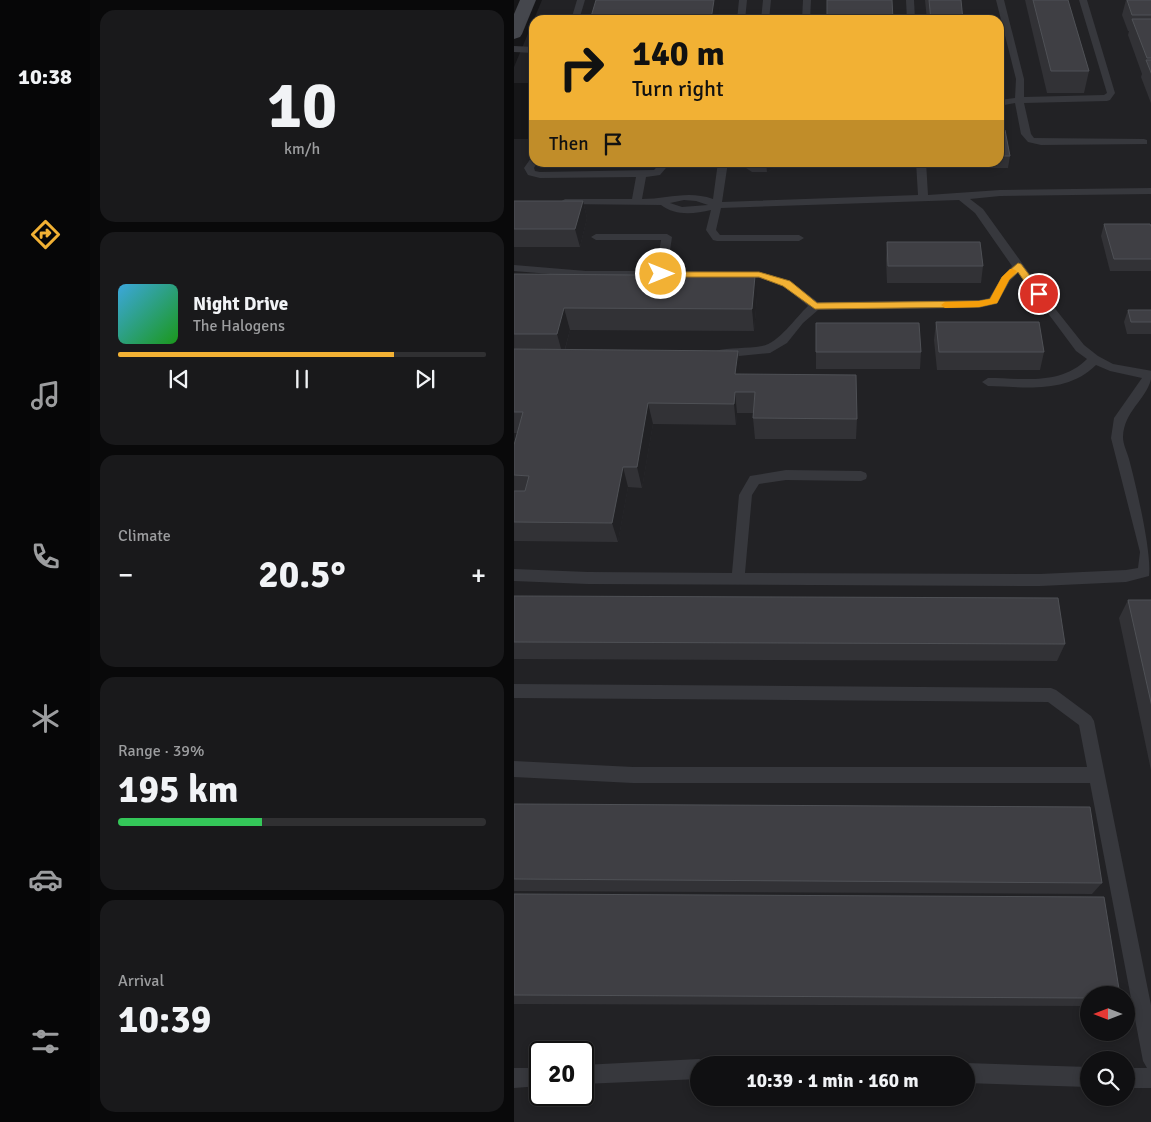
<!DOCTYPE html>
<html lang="en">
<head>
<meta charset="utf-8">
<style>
	:root { --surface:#101012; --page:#19191b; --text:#f1f3f6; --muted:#9c9d9f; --line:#303032; --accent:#f2b134 }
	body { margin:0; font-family:Signika,sans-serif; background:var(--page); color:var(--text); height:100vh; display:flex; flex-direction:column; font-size:19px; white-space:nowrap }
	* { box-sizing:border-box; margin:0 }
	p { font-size:16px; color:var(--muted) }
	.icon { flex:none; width:28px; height:28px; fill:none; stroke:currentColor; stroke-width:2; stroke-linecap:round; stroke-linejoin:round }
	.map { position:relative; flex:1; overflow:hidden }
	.details { display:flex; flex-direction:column; gap:10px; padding:10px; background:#09090a; width:424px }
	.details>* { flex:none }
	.top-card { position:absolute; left:15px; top:15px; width:475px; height:152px; border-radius:15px; box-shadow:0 2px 8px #0003,0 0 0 1px var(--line); background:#f2b134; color:#111; overflow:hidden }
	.needle { width:32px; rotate:270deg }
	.buttons { position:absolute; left:566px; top:986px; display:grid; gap:10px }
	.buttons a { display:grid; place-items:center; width:55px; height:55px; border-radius:50%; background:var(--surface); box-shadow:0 2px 8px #0003,0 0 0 1px var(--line); font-size:25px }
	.speed { position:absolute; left:15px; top:1041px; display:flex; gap:10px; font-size:25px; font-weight:700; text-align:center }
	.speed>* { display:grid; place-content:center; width:65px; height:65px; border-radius:50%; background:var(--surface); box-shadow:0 2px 8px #0003,0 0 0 1px var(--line); line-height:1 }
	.speed .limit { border:2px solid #111; border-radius:8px; background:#fff; color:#111 }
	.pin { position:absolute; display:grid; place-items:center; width:42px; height:42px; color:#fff; margin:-21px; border:2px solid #fff; border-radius:50%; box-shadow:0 1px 5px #0007 }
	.me { position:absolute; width:55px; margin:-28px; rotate:90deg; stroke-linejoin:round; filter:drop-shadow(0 0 4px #0008) }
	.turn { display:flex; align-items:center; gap:18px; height:105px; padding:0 20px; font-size:22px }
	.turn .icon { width:65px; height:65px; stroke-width:2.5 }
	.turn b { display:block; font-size:35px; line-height:42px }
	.then { display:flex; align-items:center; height:48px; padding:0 20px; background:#0003; gap:10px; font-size:19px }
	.big { font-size:38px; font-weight:700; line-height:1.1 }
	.details .tile { flex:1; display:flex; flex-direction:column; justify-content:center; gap:8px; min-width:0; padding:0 18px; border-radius:15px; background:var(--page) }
	.details .dial { align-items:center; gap:0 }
	.dial b { font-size:65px; line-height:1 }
	.song { display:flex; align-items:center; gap:15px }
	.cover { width:60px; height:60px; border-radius:8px; background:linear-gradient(135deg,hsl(200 70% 55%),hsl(120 70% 35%)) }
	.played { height:5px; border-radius:2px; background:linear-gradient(90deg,var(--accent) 75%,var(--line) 75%) }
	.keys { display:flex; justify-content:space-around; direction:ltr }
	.heat { display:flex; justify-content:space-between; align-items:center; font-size:28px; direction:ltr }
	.charge { height:8px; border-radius:4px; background:linear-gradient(90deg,#34c759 39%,var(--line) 0) }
	.trip { position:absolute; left:176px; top:1056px; width:285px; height:50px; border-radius:25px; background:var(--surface); box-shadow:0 2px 8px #0003,0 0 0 1px var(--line); font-weight:700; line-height:50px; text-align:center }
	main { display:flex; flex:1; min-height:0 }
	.tabs { display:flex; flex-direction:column; width:90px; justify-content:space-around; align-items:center; background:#060607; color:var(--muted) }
	.tabs .icon { width:35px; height:35px }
	.tabs .selected { color:var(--accent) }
	.tabs b { font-size:22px; color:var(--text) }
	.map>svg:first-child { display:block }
	.built { fill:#222225; fill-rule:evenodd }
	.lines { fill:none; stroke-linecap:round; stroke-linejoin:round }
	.service { fill:#37383d; fill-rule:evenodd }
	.secondary { fill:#45474d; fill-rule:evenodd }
	.wall { fill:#323236 }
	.shaded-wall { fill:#212124 }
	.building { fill:#3f3f44; stroke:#4f5156 }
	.route { fill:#f2b134; stroke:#9d7322 }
	.slow { fill:#f59e0b }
</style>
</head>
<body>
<main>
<nav class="tabs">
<b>10:38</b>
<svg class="icon selected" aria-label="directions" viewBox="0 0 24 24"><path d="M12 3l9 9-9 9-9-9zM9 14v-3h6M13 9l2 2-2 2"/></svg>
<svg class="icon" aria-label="music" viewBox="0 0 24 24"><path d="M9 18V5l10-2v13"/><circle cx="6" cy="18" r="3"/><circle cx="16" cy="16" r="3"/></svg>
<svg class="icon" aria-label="phone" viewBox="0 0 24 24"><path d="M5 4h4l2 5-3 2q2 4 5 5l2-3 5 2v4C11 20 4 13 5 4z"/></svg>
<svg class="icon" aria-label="climate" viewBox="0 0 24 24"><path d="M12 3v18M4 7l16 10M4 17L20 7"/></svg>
<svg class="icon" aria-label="car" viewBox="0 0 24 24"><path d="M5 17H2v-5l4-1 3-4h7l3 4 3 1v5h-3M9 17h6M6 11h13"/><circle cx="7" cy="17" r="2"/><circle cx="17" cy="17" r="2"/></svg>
<svg class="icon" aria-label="filters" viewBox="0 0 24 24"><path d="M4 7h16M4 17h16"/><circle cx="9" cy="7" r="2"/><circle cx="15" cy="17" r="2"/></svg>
</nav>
<section class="details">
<div class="tile dial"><b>10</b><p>km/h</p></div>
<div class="tile">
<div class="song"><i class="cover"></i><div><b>Night Drive</b><p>The Halogens</p></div></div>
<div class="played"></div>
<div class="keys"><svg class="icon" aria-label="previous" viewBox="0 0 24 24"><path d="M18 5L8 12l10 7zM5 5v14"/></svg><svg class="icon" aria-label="pause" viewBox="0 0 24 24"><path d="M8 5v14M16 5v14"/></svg><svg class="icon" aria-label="next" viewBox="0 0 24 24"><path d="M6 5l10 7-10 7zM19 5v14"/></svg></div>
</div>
<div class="tile"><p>Climate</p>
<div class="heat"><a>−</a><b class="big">20.5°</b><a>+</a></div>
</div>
<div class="tile"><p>Range · 39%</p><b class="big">195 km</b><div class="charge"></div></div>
<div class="tile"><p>Arrival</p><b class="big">10:39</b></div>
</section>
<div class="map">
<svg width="638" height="1122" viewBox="0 0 638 1122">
	<rect width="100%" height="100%" fill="#161618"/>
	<!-- built -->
	<path class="built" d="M28 0H637V1122H0V139H20V162H485V20H20V83H0V67ZM575 995H612V1032H575ZM26 1052H69V1095H26ZM575 1060H612V1098H575ZM185 1065H452V1098H185Z"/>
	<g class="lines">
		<!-- service -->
		<g class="service">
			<polygon points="63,0 71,0 65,20 57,20"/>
			<polygon points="225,0 233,0 231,20 223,20"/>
			<polygon points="249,0 257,0 255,20 247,20"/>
			<polygon points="289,0 297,0 296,20 288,20"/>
			<polygon points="392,0 400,0 401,20 393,20"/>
			<polygon points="482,0 490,0 510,79 510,97 590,95 593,93 565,0 573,0 601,93 596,100 593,101 510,103 517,134 520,138 630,139 633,140 633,144 527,145 514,142 507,134 501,103 485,106 485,100 501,98 502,79"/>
			<polygon points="0,46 20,47 20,53 0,52"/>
			<path d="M20 157V162H23L20 168 21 171 26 172 140 170 147 162H157L146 175 132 177 128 199C153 199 174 190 199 199L204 162H214L208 202 404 195 402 162H412L414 195 486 190 638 188V194L486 196 456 199 469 209 539 306 570 345 584 356 599 364 638 371C638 397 610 408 609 437 609 444 613 452 615 459 622 485 638 553 635 576L612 582 526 586 74 584 0 581V569L74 572 218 573 225 495 236 476 272 470 347 471 352 473 353 476 352 479 347 481 272 480 245 484 238 495 231 573 526 574 612 570 624 568 626 552 597 438 600 418 628 378 596 371 582 365C553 394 511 387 474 386L468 382 474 378C508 378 546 386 573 359L562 351 504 273 496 281 483 304 465 308 304 310 289 323 273 343 256 353 205 358 199 354 201 351C216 347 232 349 248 346 265 343 281 318 294 306L268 285 245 278 72 277 0 271V265L72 271H142L147 240H82L77 237 82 234H153L158 237 153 271 245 272 276 281 304 302 465 300 475 298 488 277 498 266 461 213 445 200 207 208 202 230 206 235H285L290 238 285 241H203L199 240 192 230 197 210C180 214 161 216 147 205L47 204 46 202 51 199H118L122 177 26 178 14 175 10 168 17 158ZM170 200 182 201 194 205 168 207 156 203Z"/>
			<polygon points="0,684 537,688 542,690 577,716 580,721 638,1010 638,1088 612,1088 612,1068 633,1068 629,1061 576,783 119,783 0,777 0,761 119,767 573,767 565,725 534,702 0,698"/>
			<polygon points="185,1059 192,1062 193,1065 185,1065 185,1079 69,1084 69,1065"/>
			<polygon points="452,1063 575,1067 575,1087 452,1083 452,1065 448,1065"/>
			<polygon points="0,1068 26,1068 26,1086 0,1088"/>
		</g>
		<!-- secondary -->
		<polygon class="secondary" points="6,0 22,0 8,34 6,37 0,39 0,14"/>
	</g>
	<!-- wall -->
	<g class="wall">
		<polygon points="411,0 447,0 449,20 413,20"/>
		<polygon points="511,0 554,0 575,71 570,93 533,93"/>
		<polygon points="612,0 638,0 638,106 627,77 628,74 614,35 615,31 614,31 608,15"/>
		<polygon points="485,130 496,156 494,168 442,168 441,162 485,162"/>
		<polygon points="229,162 360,162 360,167 263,167 253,172 238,172 229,166"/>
		<polygon points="0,201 69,201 73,218 66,247 0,247"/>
		<polygon points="590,224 638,228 638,271 596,271 587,236"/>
		<polygon points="373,242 469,266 467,283 373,283 372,259"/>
		<polygon points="0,274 243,297 240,331 56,330 51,350 224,351 226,374 343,419 342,439 241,439 239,418 239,413 223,413 222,425 139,424 128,488 114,487 104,542 0,541 0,445 3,433 0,433"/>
		<polygon points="614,310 638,310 638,334 613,334 610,322"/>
		<polygon points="422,322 530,352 526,370 423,370 420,340"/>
		<polygon points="302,352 407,352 406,369 302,369"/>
		<polygon points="0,596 551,644 543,661 0,659"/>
		<polygon points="614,600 638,600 638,775 605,618"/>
		<polygon points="0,804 588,883 578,894 0,891"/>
		<polygon points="0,894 575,995 575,1006 0,1004"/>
	</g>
	<!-- shaded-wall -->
	<g class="shaded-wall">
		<polygon points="200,0 206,0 203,20 197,20"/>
		<polygon points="252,162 263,162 263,167 253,172"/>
		<polygon points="69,201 73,218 66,247 61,229"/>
		<polygon points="241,276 243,297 240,331 238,309"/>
		<polygon points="50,308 56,330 49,356 43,334"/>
		<polygon points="224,351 226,372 224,392 221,374"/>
		<polygon points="221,392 223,413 222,425 220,404"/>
		<polygon points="134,403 139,424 128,488 123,467"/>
		<polygon points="109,467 114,487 104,542 98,523"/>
	</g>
	<!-- building -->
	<g class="building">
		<polygon points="82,0 200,0 197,20 76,20"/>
		<polygon points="313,0 378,0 379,20 313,20"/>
		<polygon points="415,0 447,0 449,20 417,20"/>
		<polygon points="519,0 554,0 575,71 537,71"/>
		<polygon points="613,0 638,0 638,15 618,15"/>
		<polygon points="618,19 638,19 638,58 633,58"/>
		<polygon points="632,60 638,60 638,75"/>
		<polygon points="485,130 491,130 496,156 485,156"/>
		<polygon points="0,201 69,201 61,229 0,229"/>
		<polygon points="590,224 636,224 638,228 638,259 600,259"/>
		<polygon points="373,242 466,242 469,266 374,266"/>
		<polygon points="0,274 241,276 238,309 50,308 43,334 0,334"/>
		<polygon points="614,310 638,310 638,322 617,322"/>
		<polygon points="422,322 525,322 530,352 425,352"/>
		<polygon points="302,323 405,323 407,352 302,352"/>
		<polygon points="0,349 224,351 221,374 342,375 343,419 239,418 241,392 221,392 220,404 134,403 123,467 109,467 98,523 0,522 0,491 11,491 15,476 0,475 0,445 9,412 0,412"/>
		<polygon points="0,596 544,598 551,644 0,642"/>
		<polygon points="614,600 638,600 638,707"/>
		<polygon points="0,804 576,807 588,883 0,879"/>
		<polygon points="0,894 590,897 606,995 575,995 575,998 0,995"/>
	</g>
	<!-- route -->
	<polygon class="route" points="504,263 507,264 528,292 528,297 521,297 504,272 495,280 483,303 465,307 301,309 269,286 245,277 147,277 142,274 147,272 245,272 276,281 303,303 465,301 476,299 488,277"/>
	<!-- slow -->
	<polygon class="slow" points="496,269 499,269 503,271 495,280 483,303 465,307 431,308 427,305 431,302 465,301 476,299 488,277"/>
</svg>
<div class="buttons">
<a><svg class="needle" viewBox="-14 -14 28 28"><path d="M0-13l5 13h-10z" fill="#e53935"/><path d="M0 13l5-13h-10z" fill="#9c9d9f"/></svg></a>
<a><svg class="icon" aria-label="search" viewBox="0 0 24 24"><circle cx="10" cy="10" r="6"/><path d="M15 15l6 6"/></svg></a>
</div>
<div class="speed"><div class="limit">20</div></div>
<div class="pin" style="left:525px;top:294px;background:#d93025"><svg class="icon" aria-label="arrive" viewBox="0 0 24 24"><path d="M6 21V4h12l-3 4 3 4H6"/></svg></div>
<svg class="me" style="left:147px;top:274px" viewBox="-20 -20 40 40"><circle r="17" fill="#f2b134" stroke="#fff" stroke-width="3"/><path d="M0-11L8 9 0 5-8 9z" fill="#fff"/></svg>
<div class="trip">10:39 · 1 min · 160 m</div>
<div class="top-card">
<div class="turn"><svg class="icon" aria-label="right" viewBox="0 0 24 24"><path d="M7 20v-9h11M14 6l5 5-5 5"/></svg><div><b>140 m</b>Turn right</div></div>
<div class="then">Then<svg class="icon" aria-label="arrive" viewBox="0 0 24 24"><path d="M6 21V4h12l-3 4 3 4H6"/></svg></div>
</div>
</div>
</main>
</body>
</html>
